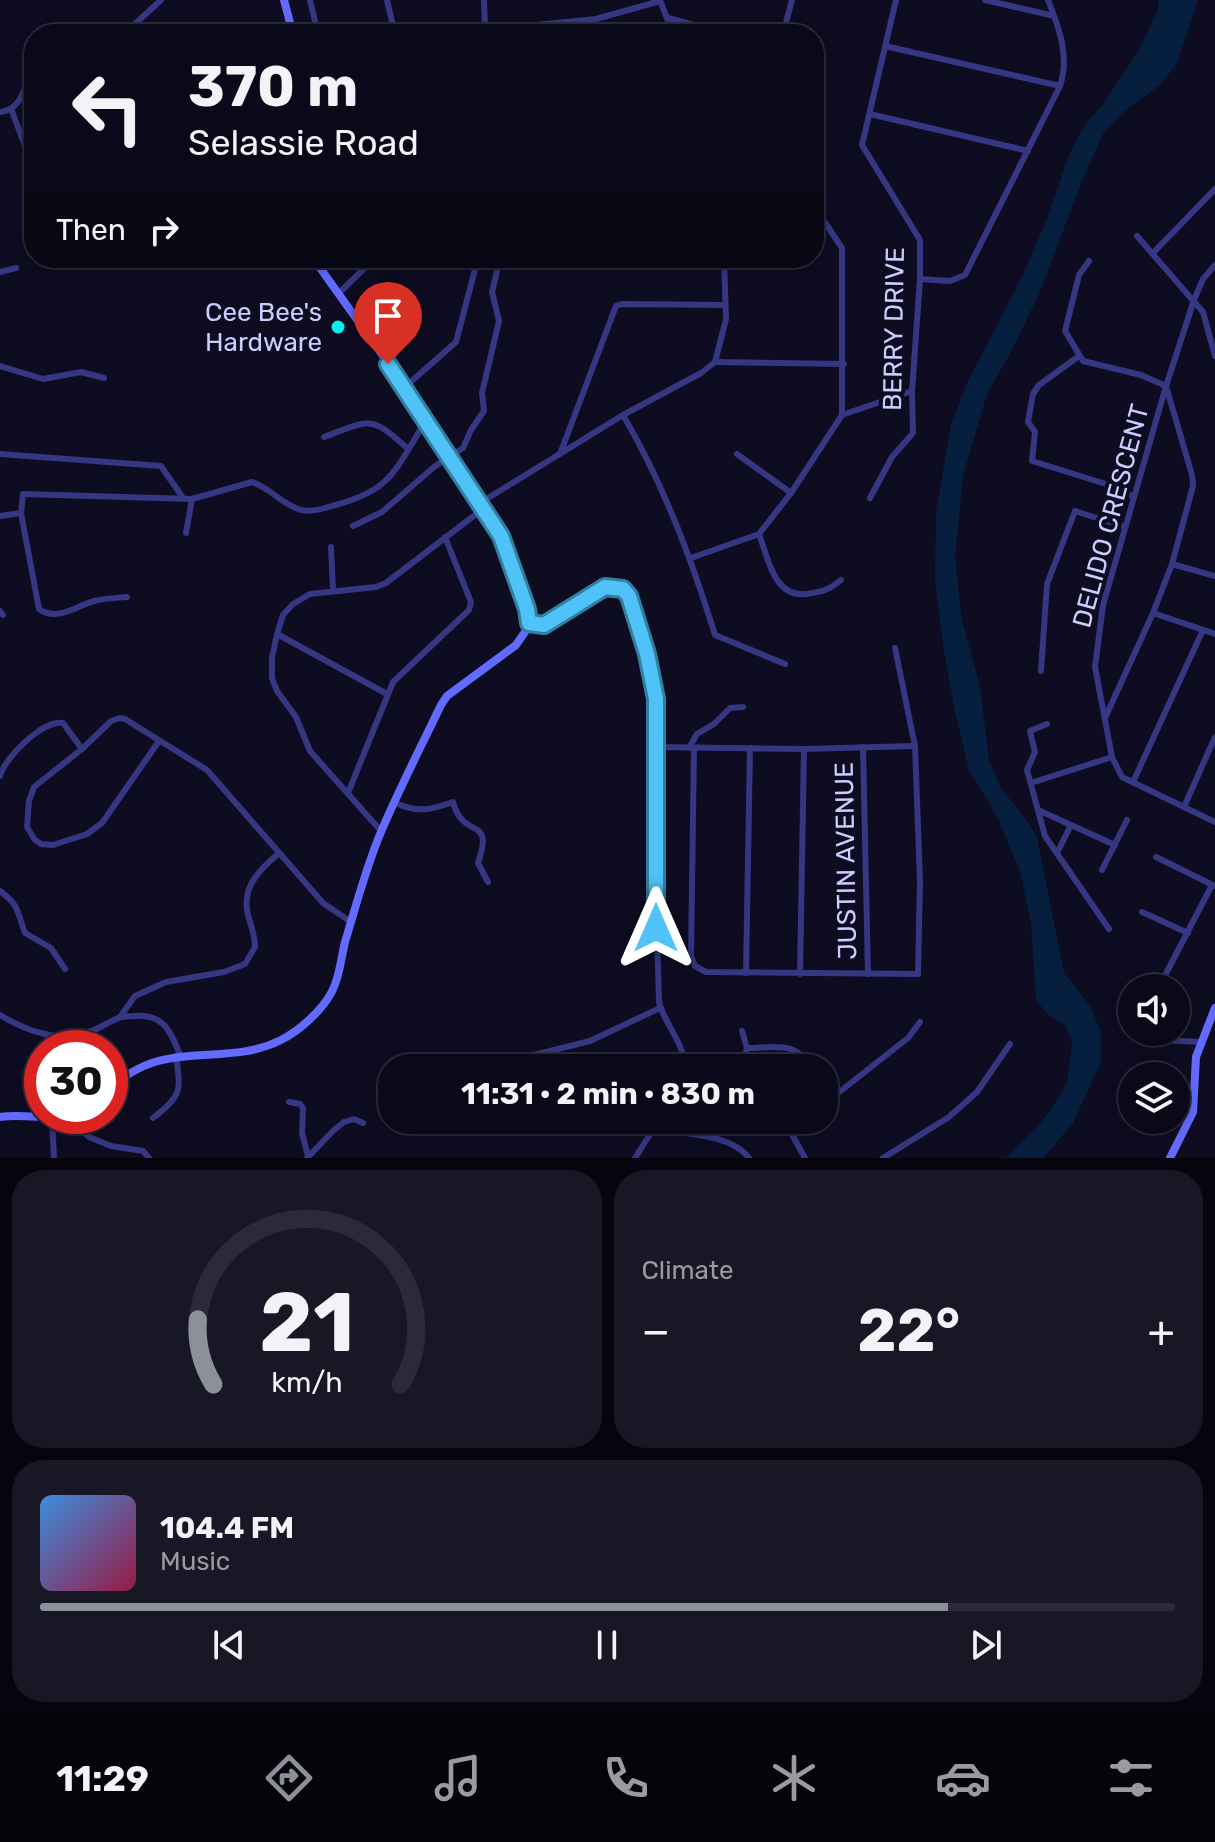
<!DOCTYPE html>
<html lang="en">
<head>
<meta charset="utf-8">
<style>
	:root { --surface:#0a0919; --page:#181726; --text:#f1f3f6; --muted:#999aa2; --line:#2a2a38; --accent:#8c9099 }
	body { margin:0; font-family:Rubik,sans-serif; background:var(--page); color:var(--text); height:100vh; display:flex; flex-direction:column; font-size:30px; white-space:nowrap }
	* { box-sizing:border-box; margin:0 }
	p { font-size:26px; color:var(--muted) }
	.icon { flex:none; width:44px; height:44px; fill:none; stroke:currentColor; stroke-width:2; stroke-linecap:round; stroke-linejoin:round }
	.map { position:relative; height:1158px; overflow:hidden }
	.drawer { display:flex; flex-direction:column; gap:12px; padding:12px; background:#06050e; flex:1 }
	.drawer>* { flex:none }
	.top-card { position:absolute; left:24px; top:24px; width:800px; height:244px; border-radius:32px; box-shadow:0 4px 12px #0003,0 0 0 2px var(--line); background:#0a0919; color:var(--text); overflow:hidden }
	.tools { position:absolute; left:1118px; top:974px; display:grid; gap:16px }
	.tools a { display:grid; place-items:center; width:72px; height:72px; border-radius:50%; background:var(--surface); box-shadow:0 4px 12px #0003,0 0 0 2px var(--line); font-size:40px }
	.speed { position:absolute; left:24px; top:1030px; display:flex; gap:16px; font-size:40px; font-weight:700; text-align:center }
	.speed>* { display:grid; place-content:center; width:104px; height:104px; border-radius:50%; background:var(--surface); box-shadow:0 4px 12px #0003,0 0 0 2px var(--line); line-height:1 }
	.speed .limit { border:12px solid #d22; background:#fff; color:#111 }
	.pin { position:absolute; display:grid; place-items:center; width:68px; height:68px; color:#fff; margin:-82px -34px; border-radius:50% 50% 50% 0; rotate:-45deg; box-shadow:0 0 8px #0007 }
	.pin .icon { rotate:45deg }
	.me { position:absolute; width:88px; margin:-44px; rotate:0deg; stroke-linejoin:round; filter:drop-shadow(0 0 6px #0008) }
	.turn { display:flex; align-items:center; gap:28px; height:168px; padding:0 32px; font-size:36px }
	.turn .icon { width:104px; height:104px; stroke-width:2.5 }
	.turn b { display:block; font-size:56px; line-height:68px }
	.then { display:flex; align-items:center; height:76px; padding:0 32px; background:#0003; gap:16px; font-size:30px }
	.big { font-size:60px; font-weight:700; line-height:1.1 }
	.drawer .tile { flex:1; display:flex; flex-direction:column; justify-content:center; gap:12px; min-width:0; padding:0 28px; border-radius:32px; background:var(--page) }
	.drawer .dial { align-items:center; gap:0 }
	.dial svg { height:208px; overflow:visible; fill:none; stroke:var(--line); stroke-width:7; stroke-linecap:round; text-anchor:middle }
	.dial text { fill:var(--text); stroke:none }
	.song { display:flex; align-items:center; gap:24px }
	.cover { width:96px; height:96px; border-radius:12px; background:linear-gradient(135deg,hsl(210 70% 55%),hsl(340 70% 35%)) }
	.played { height:8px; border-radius:4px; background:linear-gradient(90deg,var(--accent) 80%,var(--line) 80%) }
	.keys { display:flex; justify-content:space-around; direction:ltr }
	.heat { display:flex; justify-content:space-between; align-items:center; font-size:44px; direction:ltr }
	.drawer .tiles { flex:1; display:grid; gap:12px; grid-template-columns:1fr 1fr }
	.tile:last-child { grid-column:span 2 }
	.trip { position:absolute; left:378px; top:1054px; width:460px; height:80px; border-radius:32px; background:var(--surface); box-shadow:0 4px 12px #0003,0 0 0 2px var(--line); font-weight:700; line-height:80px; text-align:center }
	.dock { display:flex; height:128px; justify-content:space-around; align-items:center; background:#04040a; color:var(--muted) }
	.dock .icon { width:56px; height:56px }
	.dock .selected { color:var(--accent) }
	.dock b { font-size:36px; color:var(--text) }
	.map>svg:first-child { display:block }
	.water { fill:#071f3e }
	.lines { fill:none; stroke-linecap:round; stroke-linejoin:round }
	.street { stroke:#353782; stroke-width:6 }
	.secondary { stroke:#626aff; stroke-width:8 }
	.route-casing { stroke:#337fa1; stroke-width:20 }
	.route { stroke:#4fc3f7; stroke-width:14 }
	.poi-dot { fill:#00f0f6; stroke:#0e0c21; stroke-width:3 }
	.labels { text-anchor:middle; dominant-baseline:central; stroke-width:8; stroke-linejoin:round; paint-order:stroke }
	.poi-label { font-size:26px; fill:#cecbff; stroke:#0e0c21; text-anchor:end }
	.street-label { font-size:26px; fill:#cecbff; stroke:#0e0c21 }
</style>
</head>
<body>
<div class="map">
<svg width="1215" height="1158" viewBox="0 0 1215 1158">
	<rect width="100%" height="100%" fill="#0e0c21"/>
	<!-- water -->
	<polygon class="water" points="1159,0 1198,0 1177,63 1162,83 1122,113 1103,134 1082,181 1039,294 1012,350 987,394 963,476 955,557 962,621 980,686 989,760 1001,788 1028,822 1037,838 1064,973 1091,1007 1101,1033 1101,1062 1073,1123 1043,1158 1006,1158 1036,1129 1056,1102 1067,1082 1072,1042 1066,1026 1047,1014 1036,1000 1031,923 1020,871 997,816 969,770 955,711 944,652 935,579 936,512 951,425 968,381 1022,277 1047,219 1068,158 1082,129 1103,104 1139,50 1158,9"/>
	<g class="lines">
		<!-- street -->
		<g class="street">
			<polyline points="310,0 318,34"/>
			<polyline points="387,0 395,34"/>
			<polyline points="484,0 485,28"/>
			<polyline points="660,0 673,34"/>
			<polyline points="985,0 1054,16"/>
			<polyline points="668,18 727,34"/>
			<polyline points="124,34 161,0"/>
			<polyline points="444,34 596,19 660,1"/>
			<polyline points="783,34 792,0"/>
			<polyline points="885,46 1060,86"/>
			<polyline points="21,98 34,103"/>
			<polyline points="12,111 26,149 34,154"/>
			<path d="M0 112C20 110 23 92 30 75L34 73"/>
			<polyline points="870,114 1028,151"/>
			<polyline points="1137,236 1203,312 1215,356"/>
			<polyline points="1153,253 1215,189"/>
			<polyline points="184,258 207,262 210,258"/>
			<polyline points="1089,261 1079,275 1065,331 1083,361 1141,375 1166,386 1192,475 1193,486 1172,564 1153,613 1105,718"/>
			<polyline points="1215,265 1203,279 1194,300 1166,386 1103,605 1095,667 1112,757 1122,777 1215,822"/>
			<polyline points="0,272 16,268"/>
			<path d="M920 279 950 281 965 275 1060 86C1070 56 1059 28 1048 0"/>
			<polyline points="339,293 375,258"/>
			<polyline points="1079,356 1039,385 1033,394 1028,422 1035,432 1032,461 1109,485 1134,497"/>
			<polyline points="715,362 844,364"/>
			<polyline points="388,364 400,346 416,307"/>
			<polyline points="0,366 43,379 81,372 104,378"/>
			<polyline points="405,387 456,342 478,258"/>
			<path d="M623 415C664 485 691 558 715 635L785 664"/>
			<polyline points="842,415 912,391"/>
			<path d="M324 437C370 420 370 414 408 449"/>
			<polyline points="0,454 161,466 183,498"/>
			<polyline points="560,454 616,306 622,304 725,305"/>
			<polyline points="737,454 791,493"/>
			<polyline points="870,498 892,457 913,433 912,391 920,279 920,240 862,145 896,0"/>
			<polyline points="480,503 623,415 701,373 715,362 726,319 724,258"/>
			<polyline points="0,516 21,513"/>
			<polyline points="353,526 382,512 434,467 463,448 471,430 484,411 482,393 499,321 492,292 498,267"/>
			<polyline points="186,533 192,499"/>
			<path d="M759 534C768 558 774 598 806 594 822 592 829 590 841 580"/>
			<polyline points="331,547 333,591"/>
			<polyline points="691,558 759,534 791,493 842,415 842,248 814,206"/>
			<polyline points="1172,564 1215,576"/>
			<path d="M127 597C116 598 105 598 94 601 76 606 57 622 39 609L21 513 23 494 192 499 252 482C270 488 283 505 301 510 312 512 322 509 332 506 394 490 394 470 426 421"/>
			<polyline points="0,611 3,615"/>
			<polyline points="1153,613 1215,634"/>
			<path d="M529 623 544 625 605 587 623 589 629 596 647 654 656 699V899L659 1002C665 1025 685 1044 685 1068"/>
			<polyline points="277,634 387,694"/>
			<polyline points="1041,671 1047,584 1075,511 1125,527"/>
			<polyline points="1047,724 1030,731 1035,752 1027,770 1045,836 1109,929"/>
			<polyline points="159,741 102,823 87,834 53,845 41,844 35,840 27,827 29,801 34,787 82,749 111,721 120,718 125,719 207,770 323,903 351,922"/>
			<polyline points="657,747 804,749 915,746"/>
			<polyline points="863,747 868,974"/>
			<polyline points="689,748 697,734 714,724 730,708 743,707"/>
			<polyline points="694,748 691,956 695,966 706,972 918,974 920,881 915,746 895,648"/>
			<path d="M0 776C5 757 44 719 63 723L82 749"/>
			<polyline points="1133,782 1203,630"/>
			<polyline points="1031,783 1112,757"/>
			<polyline points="348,793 393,682 469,610 471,602 445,537"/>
			<path d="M395 803C418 813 431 810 453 802 463 841 495 814 478 863L488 882"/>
			<polyline points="1184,807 1215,737"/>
			<polyline points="1038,810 1115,845"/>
			<polyline points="381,831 310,751 296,717 277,691 272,678 272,658 277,634 283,615 293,604 310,594 376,587 386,583 484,508"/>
			<polyline points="1057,853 1071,825"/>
			<polyline points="1156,857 1215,886"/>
			<polyline points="1102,870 1127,820"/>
			<path d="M0 891C20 906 17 912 25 933L51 948 65 969"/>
			<polyline points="1142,912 1188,933"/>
			<polyline points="746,973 750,748"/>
			<polyline points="800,974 804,749"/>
			<polyline points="1159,987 1212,885"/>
			<path d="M0 1015C23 1029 48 1039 76 1036 91 1034 103 1025 116 1019 122 1016 127 1016 134 1016 164 1014 170 1030 180 1055"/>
			<path d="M120 1017 135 996 166 982 224 972 245 964 255 947C255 935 251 926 248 915 241 888 259 870 278 854"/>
			<polyline points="1146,1039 1201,1042"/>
			<path d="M747 1048C773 1048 797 1040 810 1068"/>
			<polyline points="482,1065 510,1061 590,1041 660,1008"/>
			<polyline points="742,1068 747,1048 742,1031"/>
			<polyline points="289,1102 300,1104 303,1108 302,1133 308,1156"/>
			<polyline points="824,1104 908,1038 920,1022"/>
			<polyline points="52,1118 54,1158"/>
			<polyline points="66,1118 89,1137 111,1146 143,1151 149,1158"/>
			<path d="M153 1118C182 1095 181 1092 176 1056"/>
			<polyline points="784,1120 805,1158"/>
			<path d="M653 1129C682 1134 730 1133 749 1158"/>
			<polyline points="307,1158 334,1130 344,1122 354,1119 363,1123"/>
			<polyline points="635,1158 659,1120"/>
			<polyline points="883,1158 949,1117 977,1092 1010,1044"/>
		</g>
		<!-- secondary -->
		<g class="secondary">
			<polyline points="284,0 293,34"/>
			<path d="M110 1090C161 1036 224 1069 281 1040 299 1031 320 1012 330 995 339 980 341 959 345 942 356 906 366 867 381 832 399 789 421 747 441 705L447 696 516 645 527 629V609L501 536 405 387 313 258"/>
			<path d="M0 1117C25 1113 51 1121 76 1116"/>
			<polyline points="1170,1158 1193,1112 1196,1057 1215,1008"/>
		</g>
	</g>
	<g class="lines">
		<!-- route casing -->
		<g class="route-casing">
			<polyline id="route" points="388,364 501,536 527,609 529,623 544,625 605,587 623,589 629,596 647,654 656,699 656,928"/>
		</g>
		<!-- route -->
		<use href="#route" class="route"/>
	</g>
	<!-- markers -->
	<circle class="poi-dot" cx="338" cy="327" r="8"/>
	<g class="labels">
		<!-- poi labels -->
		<g class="poi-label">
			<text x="322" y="312">Cee Bee's<tspan x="322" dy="30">Hardware</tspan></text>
		</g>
		<!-- street labels -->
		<g class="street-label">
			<text transform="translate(894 329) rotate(-89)">BERRY DRIVE</text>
			<text transform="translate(1111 516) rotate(-75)">DELIDO CRESCENT</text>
			<text transform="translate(846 861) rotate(-91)">JUSTIN AVENUE</text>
		</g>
	</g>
</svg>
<div class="tools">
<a><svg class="icon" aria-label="sound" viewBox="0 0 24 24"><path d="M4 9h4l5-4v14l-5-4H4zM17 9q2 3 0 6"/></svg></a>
<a><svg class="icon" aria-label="layers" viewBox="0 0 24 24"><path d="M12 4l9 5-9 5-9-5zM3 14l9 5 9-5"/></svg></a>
</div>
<div class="speed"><div class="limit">30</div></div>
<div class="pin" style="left:388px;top:364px;background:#d93025"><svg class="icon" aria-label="arrive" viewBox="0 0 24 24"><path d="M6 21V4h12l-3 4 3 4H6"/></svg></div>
<svg class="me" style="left:656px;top:928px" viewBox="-20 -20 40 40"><path d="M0-17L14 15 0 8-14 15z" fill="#4fc3f7" stroke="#fff" stroke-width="4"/></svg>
<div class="trip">11:31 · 2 min · 830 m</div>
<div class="top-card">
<div class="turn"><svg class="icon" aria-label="left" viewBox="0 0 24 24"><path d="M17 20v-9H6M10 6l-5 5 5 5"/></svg><div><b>370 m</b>Selassie Road</div></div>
<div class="then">Then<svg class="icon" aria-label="right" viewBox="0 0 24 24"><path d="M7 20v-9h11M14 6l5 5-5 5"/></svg></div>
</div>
</div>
<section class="drawer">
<div class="tiles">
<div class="tile dial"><svg viewBox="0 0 100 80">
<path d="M14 69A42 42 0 1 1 86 69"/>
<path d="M14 69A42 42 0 0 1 8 44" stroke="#8c9099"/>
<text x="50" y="56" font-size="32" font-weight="700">21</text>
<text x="50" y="72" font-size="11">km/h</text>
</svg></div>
<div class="tile"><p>Climate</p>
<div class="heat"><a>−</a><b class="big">22°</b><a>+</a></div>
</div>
<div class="tile">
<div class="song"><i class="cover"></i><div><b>104.4 FM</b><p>Music</p></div></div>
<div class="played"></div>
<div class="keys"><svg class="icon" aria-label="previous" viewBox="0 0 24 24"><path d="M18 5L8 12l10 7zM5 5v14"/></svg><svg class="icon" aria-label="pause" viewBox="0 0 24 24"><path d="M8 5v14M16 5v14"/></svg><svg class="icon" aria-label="next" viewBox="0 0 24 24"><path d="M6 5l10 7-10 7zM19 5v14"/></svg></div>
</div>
</div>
</section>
<nav class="dock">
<b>11:29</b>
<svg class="icon selected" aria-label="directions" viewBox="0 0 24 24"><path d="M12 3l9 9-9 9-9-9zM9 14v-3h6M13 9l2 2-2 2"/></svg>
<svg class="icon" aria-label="music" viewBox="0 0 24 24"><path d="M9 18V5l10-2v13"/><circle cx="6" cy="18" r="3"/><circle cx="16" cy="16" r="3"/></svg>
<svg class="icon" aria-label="phone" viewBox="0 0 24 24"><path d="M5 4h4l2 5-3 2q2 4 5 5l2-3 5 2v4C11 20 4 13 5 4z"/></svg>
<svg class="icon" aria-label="climate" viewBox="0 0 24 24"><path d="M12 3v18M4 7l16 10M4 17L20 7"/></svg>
<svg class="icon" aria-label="car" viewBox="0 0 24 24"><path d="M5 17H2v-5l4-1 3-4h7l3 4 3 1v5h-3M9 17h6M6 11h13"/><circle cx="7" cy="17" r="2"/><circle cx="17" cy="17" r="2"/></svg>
<svg class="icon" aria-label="filters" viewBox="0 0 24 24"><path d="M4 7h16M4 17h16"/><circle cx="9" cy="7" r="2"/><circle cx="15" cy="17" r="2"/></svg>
</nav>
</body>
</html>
